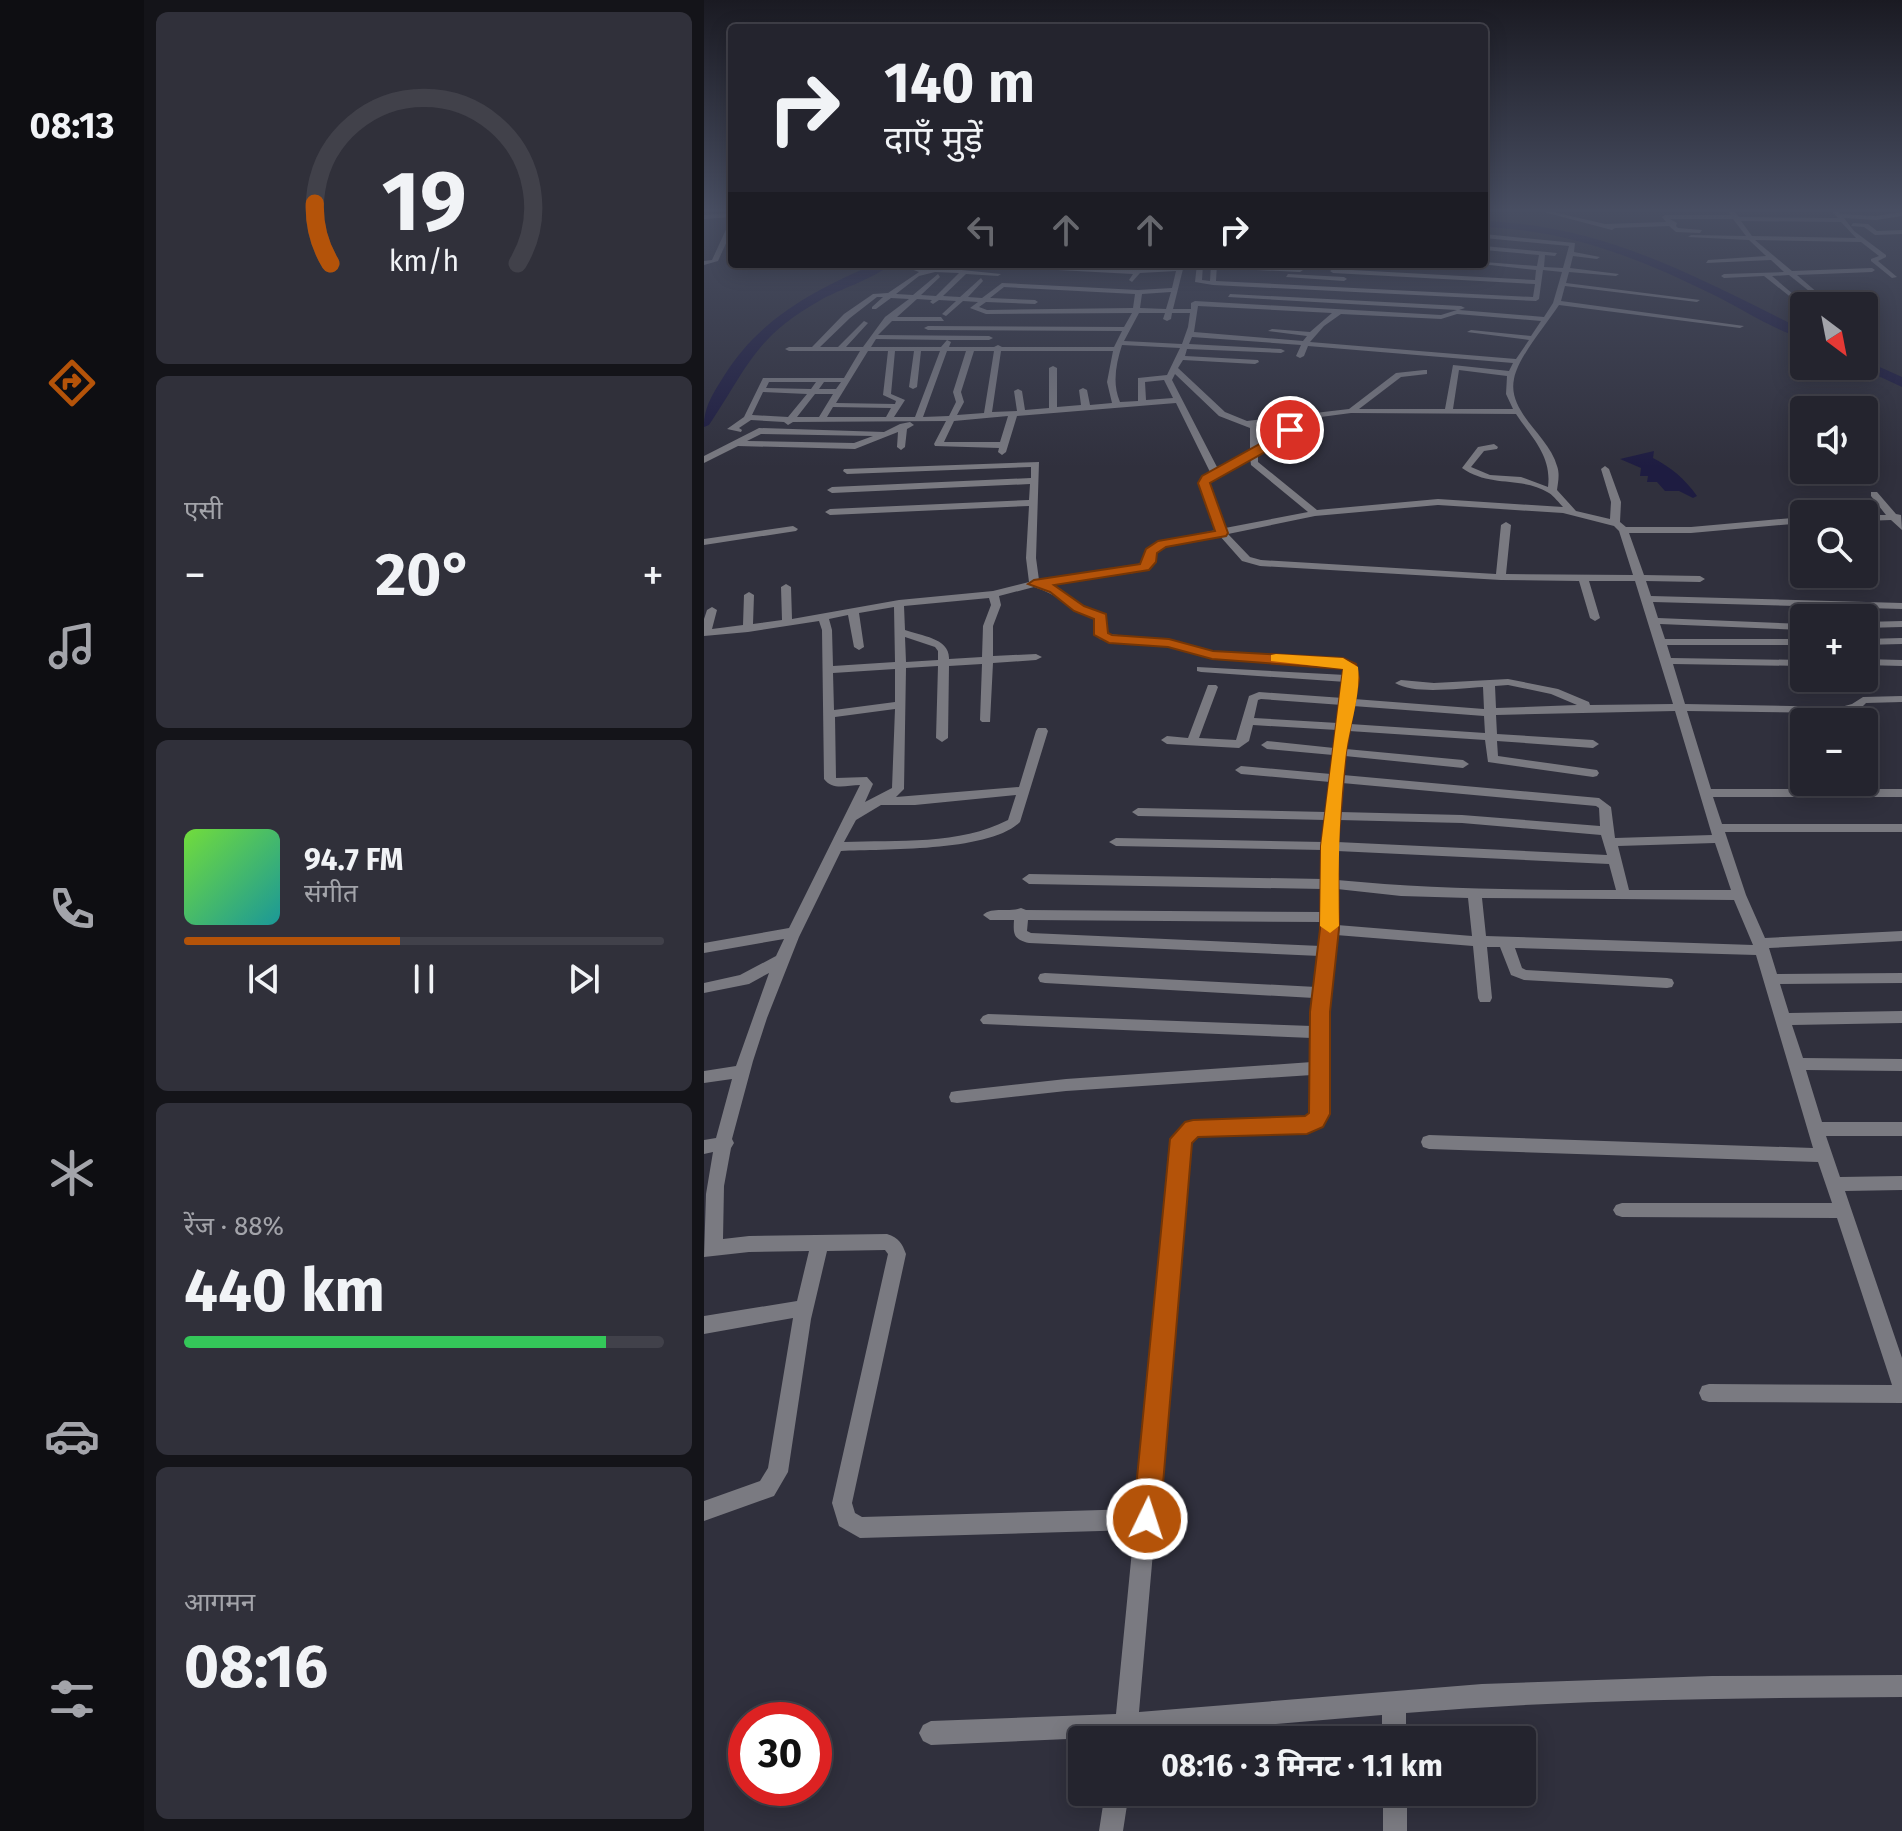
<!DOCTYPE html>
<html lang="hi">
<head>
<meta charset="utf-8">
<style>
	:root { --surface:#24242e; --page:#30303a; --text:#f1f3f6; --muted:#a3a4aa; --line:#41414a; --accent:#b45309 }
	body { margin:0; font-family:"Fira Sans","Noto Sans Devanagari",sans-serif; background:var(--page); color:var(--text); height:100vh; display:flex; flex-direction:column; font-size:30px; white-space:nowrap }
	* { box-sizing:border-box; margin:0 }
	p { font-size:26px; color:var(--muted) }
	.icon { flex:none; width:44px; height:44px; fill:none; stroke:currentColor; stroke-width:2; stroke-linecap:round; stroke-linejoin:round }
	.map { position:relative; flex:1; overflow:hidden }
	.details { display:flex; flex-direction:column; gap:12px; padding:12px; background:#141419; width:560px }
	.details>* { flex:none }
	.guide { position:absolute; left:24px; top:24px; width:760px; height:244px; border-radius:8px; box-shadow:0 4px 20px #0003,0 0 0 2px var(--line); background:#24242e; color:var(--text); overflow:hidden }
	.needle { width:52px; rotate:148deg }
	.fabs { position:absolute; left:1086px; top:292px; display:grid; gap:16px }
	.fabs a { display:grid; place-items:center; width:88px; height:88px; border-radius:8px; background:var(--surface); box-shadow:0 4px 20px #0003,0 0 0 2px var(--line); font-size:40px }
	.speed { position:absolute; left:24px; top:1702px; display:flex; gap:16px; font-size:40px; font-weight:700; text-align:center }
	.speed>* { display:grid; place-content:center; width:104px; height:104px; border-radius:50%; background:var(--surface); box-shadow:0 4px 20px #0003,0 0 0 2px var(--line); line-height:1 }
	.speed .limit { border:12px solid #d22; background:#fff; color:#111 }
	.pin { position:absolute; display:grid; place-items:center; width:68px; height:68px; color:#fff; margin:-34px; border:4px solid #fff; border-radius:50%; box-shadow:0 2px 8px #0007 }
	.me { position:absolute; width:88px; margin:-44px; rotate:4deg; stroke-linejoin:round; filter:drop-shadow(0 0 6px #0008) }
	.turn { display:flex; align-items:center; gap:28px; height:168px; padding:0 24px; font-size:36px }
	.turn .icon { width:104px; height:104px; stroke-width:2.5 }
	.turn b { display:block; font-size:56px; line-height:68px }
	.lanes { display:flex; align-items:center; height:76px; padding:0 24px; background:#0003; justify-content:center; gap:40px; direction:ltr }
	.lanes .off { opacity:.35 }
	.big { font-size:60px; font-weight:700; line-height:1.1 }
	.details .tile { flex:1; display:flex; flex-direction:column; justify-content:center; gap:12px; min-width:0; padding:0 28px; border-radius:12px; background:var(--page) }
	.details .dial { align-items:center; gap:0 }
	.dial svg { height:208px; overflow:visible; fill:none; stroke:var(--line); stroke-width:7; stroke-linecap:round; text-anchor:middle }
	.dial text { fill:var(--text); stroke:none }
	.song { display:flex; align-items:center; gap:24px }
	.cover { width:96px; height:96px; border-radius:12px; background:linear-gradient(135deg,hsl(100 70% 55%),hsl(180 70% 35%)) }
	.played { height:8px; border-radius:4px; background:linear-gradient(90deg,var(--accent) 45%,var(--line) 45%) }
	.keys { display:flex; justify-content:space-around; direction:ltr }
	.heat { display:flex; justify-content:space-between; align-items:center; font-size:44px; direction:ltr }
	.charge { height:12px; border-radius:6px; background:linear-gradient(90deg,#34c759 88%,var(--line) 0) }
	.trip { position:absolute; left:364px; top:1726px; width:468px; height:80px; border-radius:8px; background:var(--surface); box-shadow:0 4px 20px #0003,0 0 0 2px var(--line); font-weight:700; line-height:80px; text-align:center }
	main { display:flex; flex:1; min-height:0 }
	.tab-bar { display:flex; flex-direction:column; width:144px; justify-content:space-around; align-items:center; background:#0e0e12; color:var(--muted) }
	.tab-bar .icon { width:56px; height:56px }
	.tab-bar .on { color:var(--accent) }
	.tab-bar b { font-size:36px; color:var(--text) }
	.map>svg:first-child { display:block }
	.water { fill:#1e1c41 }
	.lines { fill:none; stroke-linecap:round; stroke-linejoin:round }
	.river { fill:#1e1c41; fill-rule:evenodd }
	.street { fill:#7a7a81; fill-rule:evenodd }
	.route { fill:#b45309; stroke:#753606; stroke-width:2 }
	.slow { fill:#f59e0b }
</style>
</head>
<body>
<main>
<nav class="tab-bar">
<b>08:13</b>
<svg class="icon on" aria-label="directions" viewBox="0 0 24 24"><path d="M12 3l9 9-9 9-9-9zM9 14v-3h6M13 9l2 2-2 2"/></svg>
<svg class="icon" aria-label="music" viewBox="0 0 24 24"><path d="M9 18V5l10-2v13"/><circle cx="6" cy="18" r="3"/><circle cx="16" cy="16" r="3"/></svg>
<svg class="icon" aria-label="phone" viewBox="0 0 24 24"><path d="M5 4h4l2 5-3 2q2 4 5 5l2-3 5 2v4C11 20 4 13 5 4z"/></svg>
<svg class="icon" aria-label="climate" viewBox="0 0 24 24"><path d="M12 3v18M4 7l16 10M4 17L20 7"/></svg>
<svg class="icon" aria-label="car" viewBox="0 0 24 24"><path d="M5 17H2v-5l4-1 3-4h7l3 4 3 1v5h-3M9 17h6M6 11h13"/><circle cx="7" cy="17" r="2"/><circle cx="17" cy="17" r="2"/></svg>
<svg class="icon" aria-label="filters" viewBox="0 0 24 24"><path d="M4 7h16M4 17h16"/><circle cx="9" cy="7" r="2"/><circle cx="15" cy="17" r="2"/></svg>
</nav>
<section class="details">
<div class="tile dial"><svg viewBox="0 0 100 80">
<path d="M14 69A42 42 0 1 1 86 69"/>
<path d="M14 69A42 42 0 0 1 8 46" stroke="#b45309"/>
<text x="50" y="56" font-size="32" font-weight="700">19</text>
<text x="50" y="72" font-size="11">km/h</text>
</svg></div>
<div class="tile"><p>एसी</p>
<div class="heat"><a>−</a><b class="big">20°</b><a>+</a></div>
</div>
<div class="tile">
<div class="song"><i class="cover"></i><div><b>94.7 FM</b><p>संगीत</p></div></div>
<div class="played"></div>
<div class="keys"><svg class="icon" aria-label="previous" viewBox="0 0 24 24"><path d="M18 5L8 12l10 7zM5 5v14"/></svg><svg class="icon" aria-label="pause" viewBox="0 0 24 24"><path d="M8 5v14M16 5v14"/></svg><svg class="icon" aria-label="next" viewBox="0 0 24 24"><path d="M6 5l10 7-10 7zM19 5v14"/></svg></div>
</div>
<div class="tile"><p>रेंज · 88%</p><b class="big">440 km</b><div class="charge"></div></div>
<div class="tile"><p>आगमन</p><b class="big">08:16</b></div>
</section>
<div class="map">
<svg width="1198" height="1831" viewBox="0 0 1198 1831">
	<rect width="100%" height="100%" fill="#30303d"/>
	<!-- water -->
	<path class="water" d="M950 451 949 458C968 468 980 478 993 496L989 498 975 491H961L953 482H943L944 476H936L937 468 916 459Z"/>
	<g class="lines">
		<!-- river -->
		<g class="river">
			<path d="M780 221C903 226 992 277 1100 330V339C1070 330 1040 310 1012 296 935 258 867 231 780 227Z"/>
			<path d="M171 264H187C168 280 137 288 115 301 50 338 44 367 5 425L0 427C0 406 9 394 20 376 55 319 110 290 171 264Z"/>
			<polygon points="1160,360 1198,377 1198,387 1155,367 1160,366"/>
		</g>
		<!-- street -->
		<g class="street">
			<path d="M836 211H845L901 224 962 222 958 217 961 215H1027L1024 211H1030L1035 217 1134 218 1128 211H1134L1137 214 1172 216 1198 212V216L1172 220 1140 218 1150 231 1182 255V257L1174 261 1193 277 1188 278 1167 261V259L1175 256 1157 242 1051 240 1088 271 1168 268 1171 270 1168 272 1093 275 1122 300 1120 303 1085 275 1068 276 1096 300 1094 303 1060 276 1020 278 1017 276 1020 274 1080 272 1067 260 1002 263 1004 260 1062 256 1045 240 984 237 987 235 1042 236 1029 219H966L973 223 972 226 974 228 998 230 996 233 972 232 965 226 911 228 908 230ZM1037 221 1137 222 1152 238 1048 236Z"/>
			<polygon points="28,213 28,217 0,219 0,215"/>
			<polygon points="28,221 28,230 14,261 0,265 0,261 8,260 25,223"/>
			<polygon points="1149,223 1164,224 1173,231 1198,230 1198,234 1171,235 1160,227 1147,226"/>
			<path d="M780 234 871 243 870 252 896 257 893 259 869 256 866 268 915 274 912 276 865 272 862 283 996 300 993 302 861 286 857 301 1040 326 1036 328 855 305C842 325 814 357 810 379 803 413 845 435 853 466 856 474 854 482 853 490L872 511 906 519 907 502 897 469 901 466 905 469 917 502 916 522 922 527H987L1100 517V523L987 533H925L940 575 996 576 1001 579 996 582 942 581 947 596 1198 603V609L949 602 954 618 1100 624V630L956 624 961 639H1100V645H963L967 658 1100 660V666L969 664 981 704 1137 707 1148 704 1159 697 1198 696V702L1162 703 1156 709 1137 713 983 711 1007 789H1198V797H1009L1018 824H1198V832H1021L1042 895 1061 938 1198 931V941L1065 948 1073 974 1198 973V983L1076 984 1085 1013 1198 1011V1023L1088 1025 1099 1058 1198 1059V1071L1102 1070 1118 1122H1198V1136H1122L1136 1177 1198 1176V1190L1141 1191 1198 1358V1403L1005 1402 998 1400 995 1393 998 1386 1005 1384 1188 1385 1133 1218 918 1217 912 1215 909 1210 912 1205 918 1203H1128L1114 1162 725 1149 719 1147 717 1142 719 1137 725 1135 1109 1148 1052 955 811 948 818 968 822 970 963 978 968 979 970 983 968 987 963 988 820 980 807 975 796 947H783L788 998 786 1002H776L774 998 769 946 632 935 624 1012V1114L618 1126 603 1132 493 1136 485 1142 435 1712 778 1684 1008 1676 1198 1675V1697C1032 1698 867 1699 702 1713V1740H678V1715L433 1736V1740H409L410 1737 227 1745 219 1741 215 1733 219 1725 227 1721 412 1714 430 1530 156 1538 135 1526 128 1503 184 1254 181 1250 123 1251 107 1319 84 1472 70 1496 0 1521V1501L56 1481 64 1468 89 1318 0 1334V1316L93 1301 105 1251 45 1252 0 1257 2 1194 9 1152 0 1154V1140L12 1138 28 1079 0 1083V1071L32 1066 65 973 45 984 0 993V983L36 975 72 956 80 939 0 953V943L85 928 156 785C143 785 129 791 120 779L118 630 115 621 44 632 0 636V619L3 610 8 607 13 610 8 629 39 625 40 595 45 592 50 595 49 624 78 620 77 587 82 584 87 587 88 619 195 600 289 591 325 582 322 558 325 506 126 515 121 512 126 509 325 500 326 484 128 493 123 490 128 487 327 478V467L143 474 139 471 140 469 335 462 332 558 335 580 427 567 441 561 443 549 455 542 512 530 495 483 506 472 472 403 313 416 302 452 298 455 294 452 295 448 231 446 230 444 242 421 89 422 84 425 80 422 47 420 35 428 38 430 37 432 23 429 40 417 59 378H140L156 351H85L81 349 85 347H108L140 314 169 294 184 293 215 272 204 268 206 264H214L211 266 223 270 236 264H243L238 268 297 274 294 276 262 274 239 296 256 297 277 278 279 281 264 297 278 298 298 283 434 290 468 288 472 271 436 273 428 282 425 280 429 274 282 266 279 264 431 270 472 267V264H478L479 269 469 309H487V303L491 301 737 315 753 310 524 297 526 294 757 306 761 308 755 310 840 317 849 303 858 272 839 270 835 299 832 301 509 285 491 282 493 264H499L498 280 506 281 507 264H513L512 281 829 297 831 284 629 273 626 271 629 269 831 280 832 270 777 264 780 262 833 266 835 255 780 250V246L853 253 851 256 841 255 840 267 859 268 865 246 780 238ZM231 272 255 273 232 296 217 295 236 277 234 274 209 295 192 294 215 276ZM300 287 431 294 429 308 283 310 275 307 282 302 331 304 334 302 331 300 286 298ZM467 292 462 309 436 308 438 294ZM173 297H179L168 307V309H172L187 298 205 299 181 317 159 347H142L164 323 160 321 134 347H116L146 318ZM213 299 228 300 226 302 229 304 235 300 252 301 238 314 242 316 259 301 274 302 266 308 282 314 428 313 420 327 224 326 220 328 224 330 418 331 410 347H298L294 345 290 347H245L247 342 243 340H285L289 338 285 336 174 335 188 321H240L237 317H193ZM494 306 628 313 606 332 568 329 564 331 603 336 599 341 490 332ZM435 313H461L459 319 463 321 467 319 468 313H486L484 327 478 344 420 341ZM637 314 737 319 753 314 837 321 827 336 767 330 763 332 825 340 812 359 606 342 620 326ZM488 337 597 345 592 356 596 358 600 356 604 346 809 363 805 371 749 365 741 409H655L697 377 723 374V370H720L692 373 645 409 543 421 521 412 474 368 479 360 551 364 555 362 554 360 481 356 483 349 577 353 581 351 577 349 485 344ZM172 339 243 340 237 347H167ZM418 345 476 348 463 375 434 378V401L416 402C408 383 412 364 418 345ZM164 351H184L179 395 192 401 191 404 132 403ZM191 351H210L205 387 209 389 213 387 217 351H236L211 417H190L201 400 187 394ZM243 351H262L249 392 252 402 245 416 219 417ZM270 351H290L280 413 253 415 260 402 257 392ZM297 351H409L403 382 408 403 386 405 383 390 379 388 375 390 377 405 353 407V368L349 366 345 368V408L321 410 318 391 314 389 310 391 313 411 288 412ZM755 370 803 376 802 394 809 409H749ZM471 374 515 416 546 428V450L513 467 468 380ZM460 380 469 398 442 400 441 382ZM65 382H112L107 389 62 388ZM120 382H137L132 389H115ZM59 392 103 394 84 417 48 415ZM111 394H129L115 417H93ZM129 407 187 408 182 417H123ZM647 413 812 414C828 438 848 456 844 487L817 477 786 475 767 467 780 451 793 449 794 447 790 444 774 447 758 468C786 488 818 476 845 493 850 496 855 503 859 507L734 499 613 510 554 462V453L586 436 590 430 586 421ZM304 416 296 442H240L250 421ZM578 422 582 430 580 432 554 446V427L552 425ZM546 457 547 465 604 512 521 528 505 483 514 474ZM734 505 859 513 910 526 915 531 929 575 802 574 807 525 802 522 797 525 792 574 557 560 546 557 524 534 611 516ZM515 535 538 561 556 566 797 580 875 581 886 618 891 621 896 618 885 581H931L969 704 886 705 885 702 854 689 804 679 730 683 697 680 691 683C711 695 756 688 779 687L780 709 650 699 654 679 652 667 643 661 509 652 465 640 404 634 401 615 379 606 355 588 345 585 429 573 450 564 451 552 461 546ZM330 587C353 594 370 610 392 619L395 639 464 646 508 658 637 666 641 669 642 675 493 667V671L497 672 642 682 639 698 555 692 545 696 532 740 495 738 514 687 512 685H504L484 738 463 736 457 740 463 744 535 748 545 741 549 725 633 730 630 748 563 741 557 745 563 749 629 755 627 774 537 766 531 770 537 774 626 782 623 812 434 808 428 812 434 816 622 820 620 842 412 838 405 842 412 846 619 850V879L325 874 318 879 325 884 619 889V912L322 910 317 908C305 913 288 906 279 915L286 920H310C309 935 310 939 325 943L616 956 612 987 341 973 336 974 334 978 336 982 341 983 610 998 608 1026 284 1014 279 1016 276 1020 279 1024 608 1038V1062L362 1079 253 1091 247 1092 245 1097 247 1102 253 1103 362 1091 608 1075V1113L602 1118 489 1122 483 1124 469 1139 432 1509 158 1517 151 1513 148 1503 202 1254C198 1243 195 1238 183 1234L45 1236 19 1239 20 1186 27 1148 30 1143 28 1139 49 1061 63 1018 95 937 137 851C180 849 286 852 316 822L344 731 342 728H334L332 731 315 787 192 797 200 789 202 668 234 666 232 738 238 742 244 738 245 666 278 664 276 720 278 722H286L289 663 332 660 338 657 332 654 289 656V626L297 605 295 596ZM285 598 287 605 279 626 278 657 245 659C246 638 217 636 201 630L200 606ZM190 607 191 662 129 666 128 630 125 619 144 615 150 647 155 650 160 647 155 613ZM201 637 231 647 234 651V660L202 662ZM191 669V702L130 710 129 673ZM804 685 847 694 873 705 792 708 791 686ZM557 699 638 705 634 723 550 718 554 700ZM649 706 780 716 781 733 646 724ZM191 709 188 788 161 802 169 784 163 777 132 778 131 717ZM971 711 1008 835 911 838 907 807 895 798 639 775 641 756 759 768 765 764 759 760 642 749 645 731 781 740 784 762 889 777 893 776 895 773 893 770 794 756 793 741 889 748 895 744 889 740 793 734 792 715ZM638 783 892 806 895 808 896 826 758 815 636 812ZM312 795 304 820C256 845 193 840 140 842L152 820 177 805H211ZM635 820 758 823 897 835 903 855 633 842ZM1011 843 1027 890H925L914 846ZM633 851 905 864 912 890C818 890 726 889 633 880ZM633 889 697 896 764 898 768 936 633 925ZM778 898 1030 900 1049 945 782 936ZM324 920 619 922 617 946 327 933 323 931Z"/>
			<polygon points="533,266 596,268 599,270 596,272 531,269"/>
			<polygon points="584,274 640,277 643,279 640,281 582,277"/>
			<path d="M206 422 210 425 203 429 201 447 197 450 193 447 194 432 151 449 34 446 0 463V456L55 428 180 432 196 424ZM57 434 169 436 150 443 43 441Z"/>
			<polygon points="1167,492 1173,492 1192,514 1197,515 1198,530 1187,520 1160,521 1160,515 1182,515 1167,496"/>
			<polygon points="89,526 94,529 92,531 0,545 0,539"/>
			<polygon points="1198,621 1198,627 1160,628 1160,622"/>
			<polygon points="1198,638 1198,644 1160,645 1160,639"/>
			<polygon points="1160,659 1198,660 1198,666 1160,665"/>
			<polygon points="401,1792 425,1792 419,1831 395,1831"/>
			<rect x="679" y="1792" width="24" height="39"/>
		</g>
	</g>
	<!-- sky -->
	<linearGradient id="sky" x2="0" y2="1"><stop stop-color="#1a1a22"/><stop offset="0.45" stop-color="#484e62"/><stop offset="1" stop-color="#484e62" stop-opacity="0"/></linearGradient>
	<rect width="1198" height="467" fill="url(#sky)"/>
	<!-- route -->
	<polygon class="route" points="586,427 591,430 579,442 506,483 524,533 522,536 462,547 453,553 452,562 445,570 350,585 380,606 402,614 404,633 408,635 465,639 509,651 639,658 652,664 655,679 642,752 634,846 635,929 626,1012 626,1114 619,1127 603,1134 494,1137 488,1143 456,1519 452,1529 443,1533 433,1529 429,1519 466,1139 481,1122 489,1120 601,1116 605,1113 606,1012 616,929 617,846 639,669 508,659 464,647 405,643 390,635 390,619 370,611 346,592 324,584 330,580 436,564 442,549 454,541 511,531 494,483 498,476"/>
	<!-- slow -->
	<path class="slow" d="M572 654 639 658 654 667C657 695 646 724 642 753 635 810 634 868 635 926L626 933 616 926 617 846 639 669 567 661V655Z"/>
</svg>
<div class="fabs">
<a><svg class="needle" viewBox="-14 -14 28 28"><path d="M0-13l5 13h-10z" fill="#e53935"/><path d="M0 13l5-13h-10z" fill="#a3a4aa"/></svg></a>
<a><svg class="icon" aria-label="sound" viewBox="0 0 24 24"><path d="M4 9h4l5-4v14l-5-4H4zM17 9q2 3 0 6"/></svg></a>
<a><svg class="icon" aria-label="search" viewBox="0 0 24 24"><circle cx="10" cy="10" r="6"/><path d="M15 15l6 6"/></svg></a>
<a>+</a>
<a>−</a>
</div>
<div class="speed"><div class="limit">30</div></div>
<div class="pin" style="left:586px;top:430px;background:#d93025"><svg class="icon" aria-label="arrive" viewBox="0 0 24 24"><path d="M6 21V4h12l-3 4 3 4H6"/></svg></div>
<svg class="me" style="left:443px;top:1519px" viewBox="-20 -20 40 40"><circle r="17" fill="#b45309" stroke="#fff" stroke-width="3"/><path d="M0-11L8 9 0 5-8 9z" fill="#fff"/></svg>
<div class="trip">08:16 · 3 मिनट · 1.1 km</div>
<div class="guide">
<div class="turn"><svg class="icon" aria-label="right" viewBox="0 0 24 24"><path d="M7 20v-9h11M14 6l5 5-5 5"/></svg><div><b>140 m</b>दाएँ मुड़ें</div></div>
<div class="lanes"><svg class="icon off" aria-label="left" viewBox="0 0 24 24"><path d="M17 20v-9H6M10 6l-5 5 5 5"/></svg><svg class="icon off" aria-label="ahead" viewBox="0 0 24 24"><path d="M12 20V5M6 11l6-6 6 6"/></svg><svg class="icon off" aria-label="ahead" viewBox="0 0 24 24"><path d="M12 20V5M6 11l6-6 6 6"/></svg><svg class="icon" aria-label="right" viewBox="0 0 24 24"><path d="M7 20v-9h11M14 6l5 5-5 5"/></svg></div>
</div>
</div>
</main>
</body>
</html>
